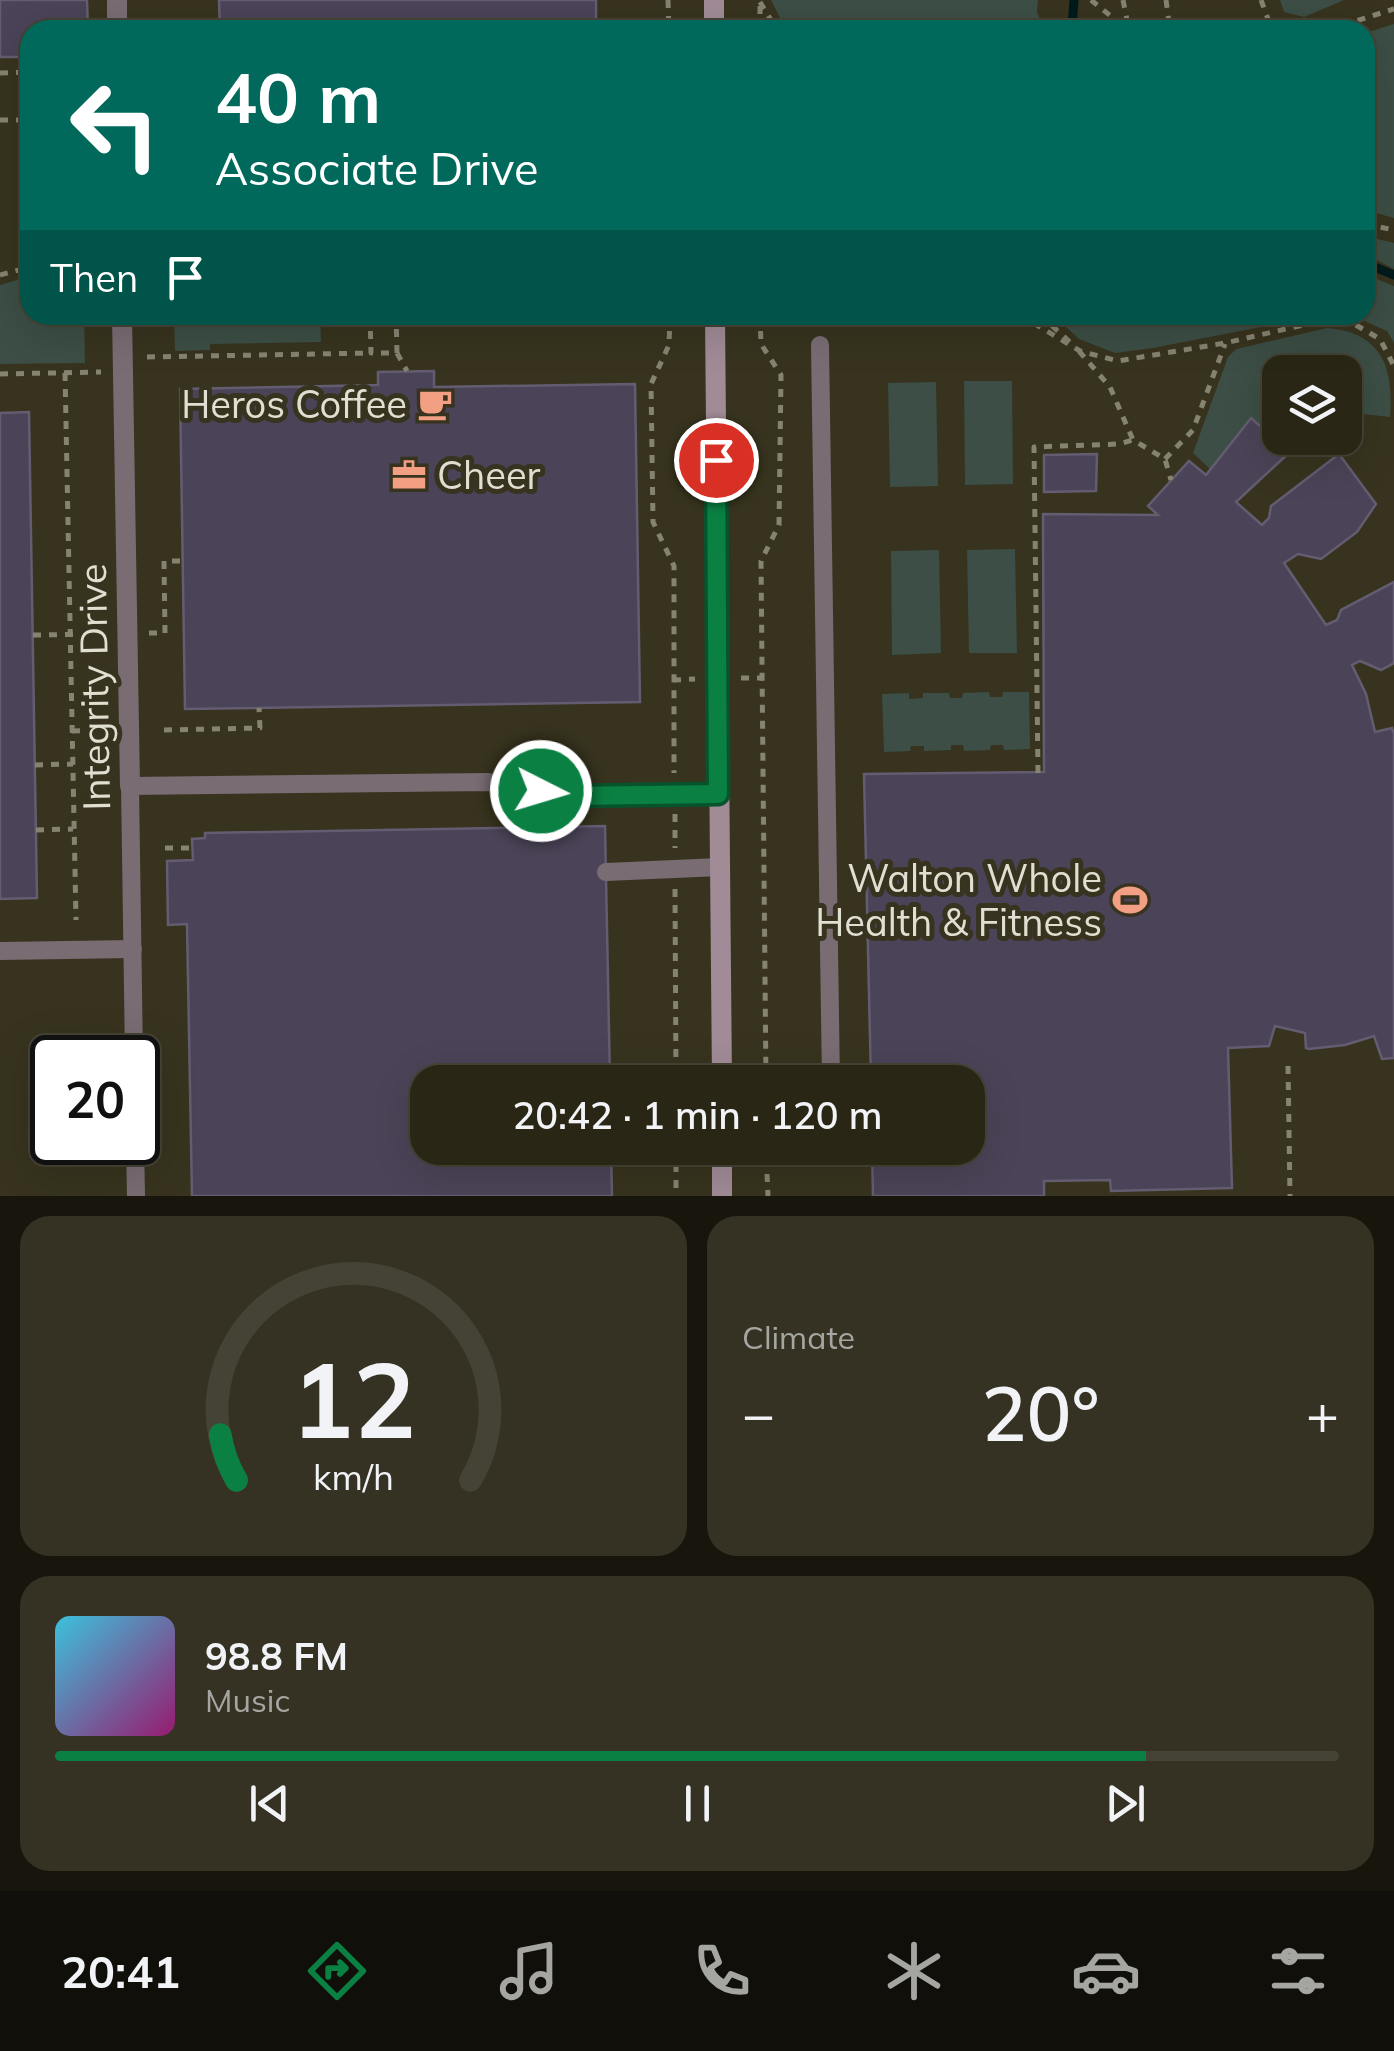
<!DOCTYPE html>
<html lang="en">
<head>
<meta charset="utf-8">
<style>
	:root { --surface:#292616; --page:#353223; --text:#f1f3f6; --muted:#a5a5a1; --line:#454335; --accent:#0b8043 }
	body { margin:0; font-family:Mulish,sans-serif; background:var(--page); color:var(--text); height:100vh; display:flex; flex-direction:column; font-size:38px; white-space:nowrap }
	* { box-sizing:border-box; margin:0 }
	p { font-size:32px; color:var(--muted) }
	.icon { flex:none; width:55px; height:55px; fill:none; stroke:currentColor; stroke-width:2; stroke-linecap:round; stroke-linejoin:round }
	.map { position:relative; height:1196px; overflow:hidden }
	.panel { display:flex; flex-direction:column; gap:20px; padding:20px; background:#17150c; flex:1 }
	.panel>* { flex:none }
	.hud { position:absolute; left:20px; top:20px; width:1355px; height:305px; border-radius:30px; box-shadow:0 10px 40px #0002,0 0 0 2px var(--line); background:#00695c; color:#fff; overflow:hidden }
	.controls { position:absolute; left:1262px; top:355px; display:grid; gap:20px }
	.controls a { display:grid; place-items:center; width:100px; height:100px; border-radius:20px; background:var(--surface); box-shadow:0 10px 40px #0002,0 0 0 2px var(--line); font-size:50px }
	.speed { position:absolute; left:30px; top:1035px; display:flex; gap:20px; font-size:50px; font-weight:700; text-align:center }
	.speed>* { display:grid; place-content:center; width:130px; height:130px; border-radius:50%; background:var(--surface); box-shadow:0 10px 40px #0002,0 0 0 2px var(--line); line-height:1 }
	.speed .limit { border:5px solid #111; border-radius:15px; background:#fff; color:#111 }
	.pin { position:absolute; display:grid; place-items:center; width:85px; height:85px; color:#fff; margin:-42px; border:5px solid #fff; border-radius:50%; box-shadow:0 2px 10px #0007 }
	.me { position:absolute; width:110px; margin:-55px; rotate:95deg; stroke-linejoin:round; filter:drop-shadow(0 0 8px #0008) }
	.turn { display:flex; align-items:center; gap:35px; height:210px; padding:0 30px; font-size:45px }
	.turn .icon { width:130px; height:130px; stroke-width:2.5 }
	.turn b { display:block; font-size:70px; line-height:85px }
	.then { display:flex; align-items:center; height:95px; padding:0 30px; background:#0003; gap:20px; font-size:38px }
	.big { font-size:75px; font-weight:600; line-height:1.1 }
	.panel .widget { flex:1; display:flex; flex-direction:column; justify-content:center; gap:15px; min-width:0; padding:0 35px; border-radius:30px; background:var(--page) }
	.panel .dial { align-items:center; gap:0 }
	.dial svg { height:260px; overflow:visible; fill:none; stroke:var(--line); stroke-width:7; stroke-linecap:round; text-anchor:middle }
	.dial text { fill:var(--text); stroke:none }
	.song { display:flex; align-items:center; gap:30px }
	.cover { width:120px; height:120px; border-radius:15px; background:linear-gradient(135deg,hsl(190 70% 55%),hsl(320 70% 35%)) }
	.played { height:10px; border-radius:5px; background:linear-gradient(90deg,var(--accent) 85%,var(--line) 85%) }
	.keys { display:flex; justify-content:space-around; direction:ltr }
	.heat { display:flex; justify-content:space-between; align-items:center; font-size:55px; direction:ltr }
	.panel .tiles { flex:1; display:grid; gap:20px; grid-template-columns:1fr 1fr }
	.widget:last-child { grid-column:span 2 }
	.trip { position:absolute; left:410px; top:1065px; width:575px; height:100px; border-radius:30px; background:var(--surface); box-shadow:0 10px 40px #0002,0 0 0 2px var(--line); font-weight:600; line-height:100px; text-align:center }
	.dock { display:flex; height:160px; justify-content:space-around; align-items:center; background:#100f09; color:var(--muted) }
	.dock .icon { width:70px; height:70px }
	.dock .selected { color:var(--accent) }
	.dock b { font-size:45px; color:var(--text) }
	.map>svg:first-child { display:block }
	.green { fill:#3c4e45 }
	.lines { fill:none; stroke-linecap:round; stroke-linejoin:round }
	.stream { stroke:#001b1d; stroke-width:9 }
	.building { fill:#4b4357; stroke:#645c70; stroke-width:2.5 }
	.path { stroke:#868371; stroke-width:5; stroke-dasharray:8 8; stroke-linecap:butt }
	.lane { stroke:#796c73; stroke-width:18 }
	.street { stroke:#796c73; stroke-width:20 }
	.secondary { stroke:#a08b97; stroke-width:20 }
	.route-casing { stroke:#07532c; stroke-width:25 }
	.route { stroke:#0b8043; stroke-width:18 }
	.labels { text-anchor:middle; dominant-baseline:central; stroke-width:10; stroke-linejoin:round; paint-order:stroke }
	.poi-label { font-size:38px; fill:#e1dfd2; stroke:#37331e; text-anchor:end }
	.street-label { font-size:38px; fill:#e1dfd2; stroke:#37331e }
</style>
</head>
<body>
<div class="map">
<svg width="1394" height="1196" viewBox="0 0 1394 1196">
	<rect width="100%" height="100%" fill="#37331e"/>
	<!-- green -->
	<g class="green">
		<polygon points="771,0 1038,0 1037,12 1044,30 786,30"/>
		<polygon points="1280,0 1344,0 1304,17 1284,12"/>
		<polygon points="1394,24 1394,218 1365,210 1365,33"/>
		<polygon points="1365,236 1394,243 1394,269 1365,254"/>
		<polygon points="1365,274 1394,286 1394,343 1387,331 1351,315 1365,315"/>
		<polygon points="30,276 30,315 84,315 85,363 0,364 0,285"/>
		<polygon points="174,315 320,315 321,342 210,344 210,350 175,351"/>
		<polygon points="1053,315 1321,315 1153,348 1115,353 1079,339"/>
		<path d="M1327 328C1382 332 1394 368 1390 417L1345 412V372H1280V438H1305L1290 452 1251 419 1210 469 1193 453 1228 357 1236 349Z"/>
		<polygon points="964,381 1012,381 1013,484 965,485"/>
		<polygon points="936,382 938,486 890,487 888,383"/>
		<polygon points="1015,549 1017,653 969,653 967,550"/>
		<polygon points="939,550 941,653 892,655 891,551"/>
		<polygon points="989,692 990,697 1002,697 1003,692 1029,692 1030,749 1004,750 1003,745 991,745 990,750 964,751 963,745 951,745 951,750 924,751 924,746 911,746 910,751 884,752 882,694 909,693 909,699 923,698 923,693 949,693 950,698 962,698 963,693"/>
	</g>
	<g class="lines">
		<!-- stream -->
		<g class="stream">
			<polyline points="1074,0 1072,27 1076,30"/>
			<polyline points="1365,263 1394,275"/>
		</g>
	</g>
	<!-- building -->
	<g class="building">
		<polygon points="0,0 87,0 88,30 30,30 30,57 0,57"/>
		<polygon points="219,0 596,0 596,30 220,30"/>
		<polygon points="434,371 434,387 635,384 640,702 185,709 180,389 378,385 378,372"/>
		<polygon points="29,412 37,898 0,899 0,413"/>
		<polygon points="1251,418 1290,452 1236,502 1262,525 1269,518 1271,506 1339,454 1376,504 1357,532 1321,559 1298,554 1284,563 1326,625 1337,620 1341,610 1394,582 1394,663 1381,670 1360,661 1352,665 1366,694 1375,732 1392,728 1394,734 1394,1058 1382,1059 1374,1036 1345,1045 1309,1049 1306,1048 1305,1033 1275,1026 1269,1046 1228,1048 1232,1188 1111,1191 1110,1180 1044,1181 1044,1196 873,1196 872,1148 968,1148 968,1082 871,1082 864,774 1044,772 1043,514 1158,515 1148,506 1189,461 1206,475"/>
		<polygon points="1097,454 1096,491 1044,492 1044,455"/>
		<polygon points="605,826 610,1082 428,1082 428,1148 611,1148 612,1196 192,1196 187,924 168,925 167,861 193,860 192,839 205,838 205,833"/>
	</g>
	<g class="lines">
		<!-- path -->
		<g class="path">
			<polyline points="668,0 669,30"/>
			<polyline points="1091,0 1128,30"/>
			<polyline points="1123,0 1129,30"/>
			<polyline points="1166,0 1170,30"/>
			<polyline points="1261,0 1272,30"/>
			<polyline points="760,2 777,30"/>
			<polyline points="760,30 760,3"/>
			<polyline points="1327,30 1394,9"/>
			<polyline points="0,73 30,72"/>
			<polyline points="0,120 30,120"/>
			<polyline points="1365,224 1394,230"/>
			<polyline points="0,275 30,267"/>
			<polyline points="370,315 371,353 397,353 396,315"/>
			<polyline points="670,315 669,345 651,384 653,522 674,566 674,773"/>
			<polyline points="760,315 761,344 781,375 779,525 761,561 766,1082"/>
			<polyline points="1020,315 1080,351 1118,361 1225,343 1312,323 1349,321 1380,339 1394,366"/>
			<polyline points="1040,315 1071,343"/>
			<polyline points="1079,351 1110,387 1133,440 1165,459 1171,480"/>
			<polyline points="397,353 407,371"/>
			<polyline points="147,357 371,353"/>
			<polyline points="65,373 76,920"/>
			<polyline points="0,374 101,372"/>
			<polyline points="1165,459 1193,430 1225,344"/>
			<polyline points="149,633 165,633 164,561 183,561"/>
			<polyline points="33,635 103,634"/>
			<polyline points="741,678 763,678"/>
			<polyline points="673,680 695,679"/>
			<polyline points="164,730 260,728 259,708"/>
			<polyline points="72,731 104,730"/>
			<polyline points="35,765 73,764"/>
			<polyline points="1038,773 1034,447 1119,444 1133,440"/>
			<polyline points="675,814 675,848"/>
			<polyline points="36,830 73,829"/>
			<polyline points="165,848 193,848"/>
			<polyline points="675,889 676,1082"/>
			<polyline points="1288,1066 1290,1196"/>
			<polyline points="676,1148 676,1196"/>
			<polyline points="767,1174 768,1196"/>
		</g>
		<!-- lane -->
		<g class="lane">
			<polyline points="820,345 831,1082"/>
			<polyline points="606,872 720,867"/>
			<polyline points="0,951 133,949"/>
			<polyline points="134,1058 130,786 488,782 568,796 718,793"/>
			<polyline points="135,1142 136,1196"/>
			<polyline points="722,1155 804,1153 817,1148"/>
		</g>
		<!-- street -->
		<g class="street">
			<polyline points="117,0 117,30"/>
			<polyline points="122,315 130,786"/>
		</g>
		<!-- secondary -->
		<g class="secondary">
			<polyline points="714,0 714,30"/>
			<polyline points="715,315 722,1082"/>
			<polyline points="722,1148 722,1196"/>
		</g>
	</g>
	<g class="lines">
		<!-- route casing -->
		<g class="route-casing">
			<polyline id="route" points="541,791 568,796 718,794 716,460"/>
		</g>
		<!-- route -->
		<use href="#route" class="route"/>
	</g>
	<!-- icons -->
	<defs>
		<g id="cafe-bare" transform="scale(2.7)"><path d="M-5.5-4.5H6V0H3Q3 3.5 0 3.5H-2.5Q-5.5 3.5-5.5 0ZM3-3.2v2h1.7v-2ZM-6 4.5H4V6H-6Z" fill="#f39f84" stroke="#37331e" stroke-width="2.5" paint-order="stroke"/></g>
		<g id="office-bare" transform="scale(2.7)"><path d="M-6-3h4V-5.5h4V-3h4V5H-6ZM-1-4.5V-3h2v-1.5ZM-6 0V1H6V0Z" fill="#f39f84" stroke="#37331e" stroke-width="2.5" paint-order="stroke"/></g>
		<g id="stadium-bare" transform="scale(2.7)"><path d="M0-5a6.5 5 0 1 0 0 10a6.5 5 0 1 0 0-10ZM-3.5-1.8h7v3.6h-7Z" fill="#f39f84" stroke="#37331e" stroke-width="2.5" paint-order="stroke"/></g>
	</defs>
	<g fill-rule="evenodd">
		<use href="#cafe-bare" x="435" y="404"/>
		<use href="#office-bare" x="409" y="475"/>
		<use href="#stadium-bare" x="1130" y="900"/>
	</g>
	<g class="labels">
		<!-- poi labels -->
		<g class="poi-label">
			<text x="407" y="404">Heros Coffee</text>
			<text x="437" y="475" text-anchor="start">Cheer</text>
			<text x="1102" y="878">Walton Whole<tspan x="1102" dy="44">Health &amp; Fitness</tspan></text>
		</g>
		<!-- street labels -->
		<g class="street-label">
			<text transform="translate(94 687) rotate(-91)">Integrity Drive</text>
		</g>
	</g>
</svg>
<div class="controls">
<a><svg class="icon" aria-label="layers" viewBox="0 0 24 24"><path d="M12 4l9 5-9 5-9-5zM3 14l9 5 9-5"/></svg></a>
</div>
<div class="speed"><div class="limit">20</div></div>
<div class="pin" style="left:716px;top:460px;background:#d93025"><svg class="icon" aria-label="arrive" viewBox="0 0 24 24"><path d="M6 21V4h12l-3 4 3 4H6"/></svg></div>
<svg class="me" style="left:541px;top:791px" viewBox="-20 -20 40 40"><circle r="17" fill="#0b8043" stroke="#fff" stroke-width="3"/><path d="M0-11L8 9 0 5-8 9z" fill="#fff"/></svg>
<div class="trip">20:42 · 1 min · 120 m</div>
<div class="hud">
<div class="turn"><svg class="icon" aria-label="left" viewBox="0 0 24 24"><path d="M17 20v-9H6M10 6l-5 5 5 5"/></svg><div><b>40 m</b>Associate Drive</div></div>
<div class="then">Then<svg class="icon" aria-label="arrive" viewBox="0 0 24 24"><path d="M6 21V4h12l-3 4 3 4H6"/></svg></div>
</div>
</div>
<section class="panel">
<div class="tiles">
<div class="widget dial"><svg viewBox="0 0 100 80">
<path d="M14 69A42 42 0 1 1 86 69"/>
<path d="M14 69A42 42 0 0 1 9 55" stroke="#0b8043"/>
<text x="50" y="56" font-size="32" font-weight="700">12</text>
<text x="50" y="72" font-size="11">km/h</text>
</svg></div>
<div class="widget"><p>Climate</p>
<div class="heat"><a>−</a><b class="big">20°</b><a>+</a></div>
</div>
<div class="widget">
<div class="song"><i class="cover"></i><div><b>98.8 FM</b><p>Music</p></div></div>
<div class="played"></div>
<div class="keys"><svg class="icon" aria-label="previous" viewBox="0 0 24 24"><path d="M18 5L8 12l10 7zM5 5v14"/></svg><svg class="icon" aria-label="pause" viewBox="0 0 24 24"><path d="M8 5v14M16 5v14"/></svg><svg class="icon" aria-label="next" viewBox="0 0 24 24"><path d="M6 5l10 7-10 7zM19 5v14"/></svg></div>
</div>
</div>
</section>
<nav class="dock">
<b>20:41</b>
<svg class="icon selected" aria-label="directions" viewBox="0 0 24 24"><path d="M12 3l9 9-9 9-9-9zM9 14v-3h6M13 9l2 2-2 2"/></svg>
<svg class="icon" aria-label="music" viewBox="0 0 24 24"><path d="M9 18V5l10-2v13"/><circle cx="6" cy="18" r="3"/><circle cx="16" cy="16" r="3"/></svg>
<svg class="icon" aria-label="phone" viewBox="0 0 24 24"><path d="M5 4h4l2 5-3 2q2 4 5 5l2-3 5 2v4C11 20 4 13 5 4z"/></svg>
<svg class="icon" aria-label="climate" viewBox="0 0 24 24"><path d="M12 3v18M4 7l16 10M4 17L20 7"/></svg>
<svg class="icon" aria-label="car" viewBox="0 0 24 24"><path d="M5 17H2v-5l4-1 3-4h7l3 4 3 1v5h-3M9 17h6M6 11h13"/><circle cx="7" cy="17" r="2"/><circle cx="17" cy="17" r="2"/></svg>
<svg class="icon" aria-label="filters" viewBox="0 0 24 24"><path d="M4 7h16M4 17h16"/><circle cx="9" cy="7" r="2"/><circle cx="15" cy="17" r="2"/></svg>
</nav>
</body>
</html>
